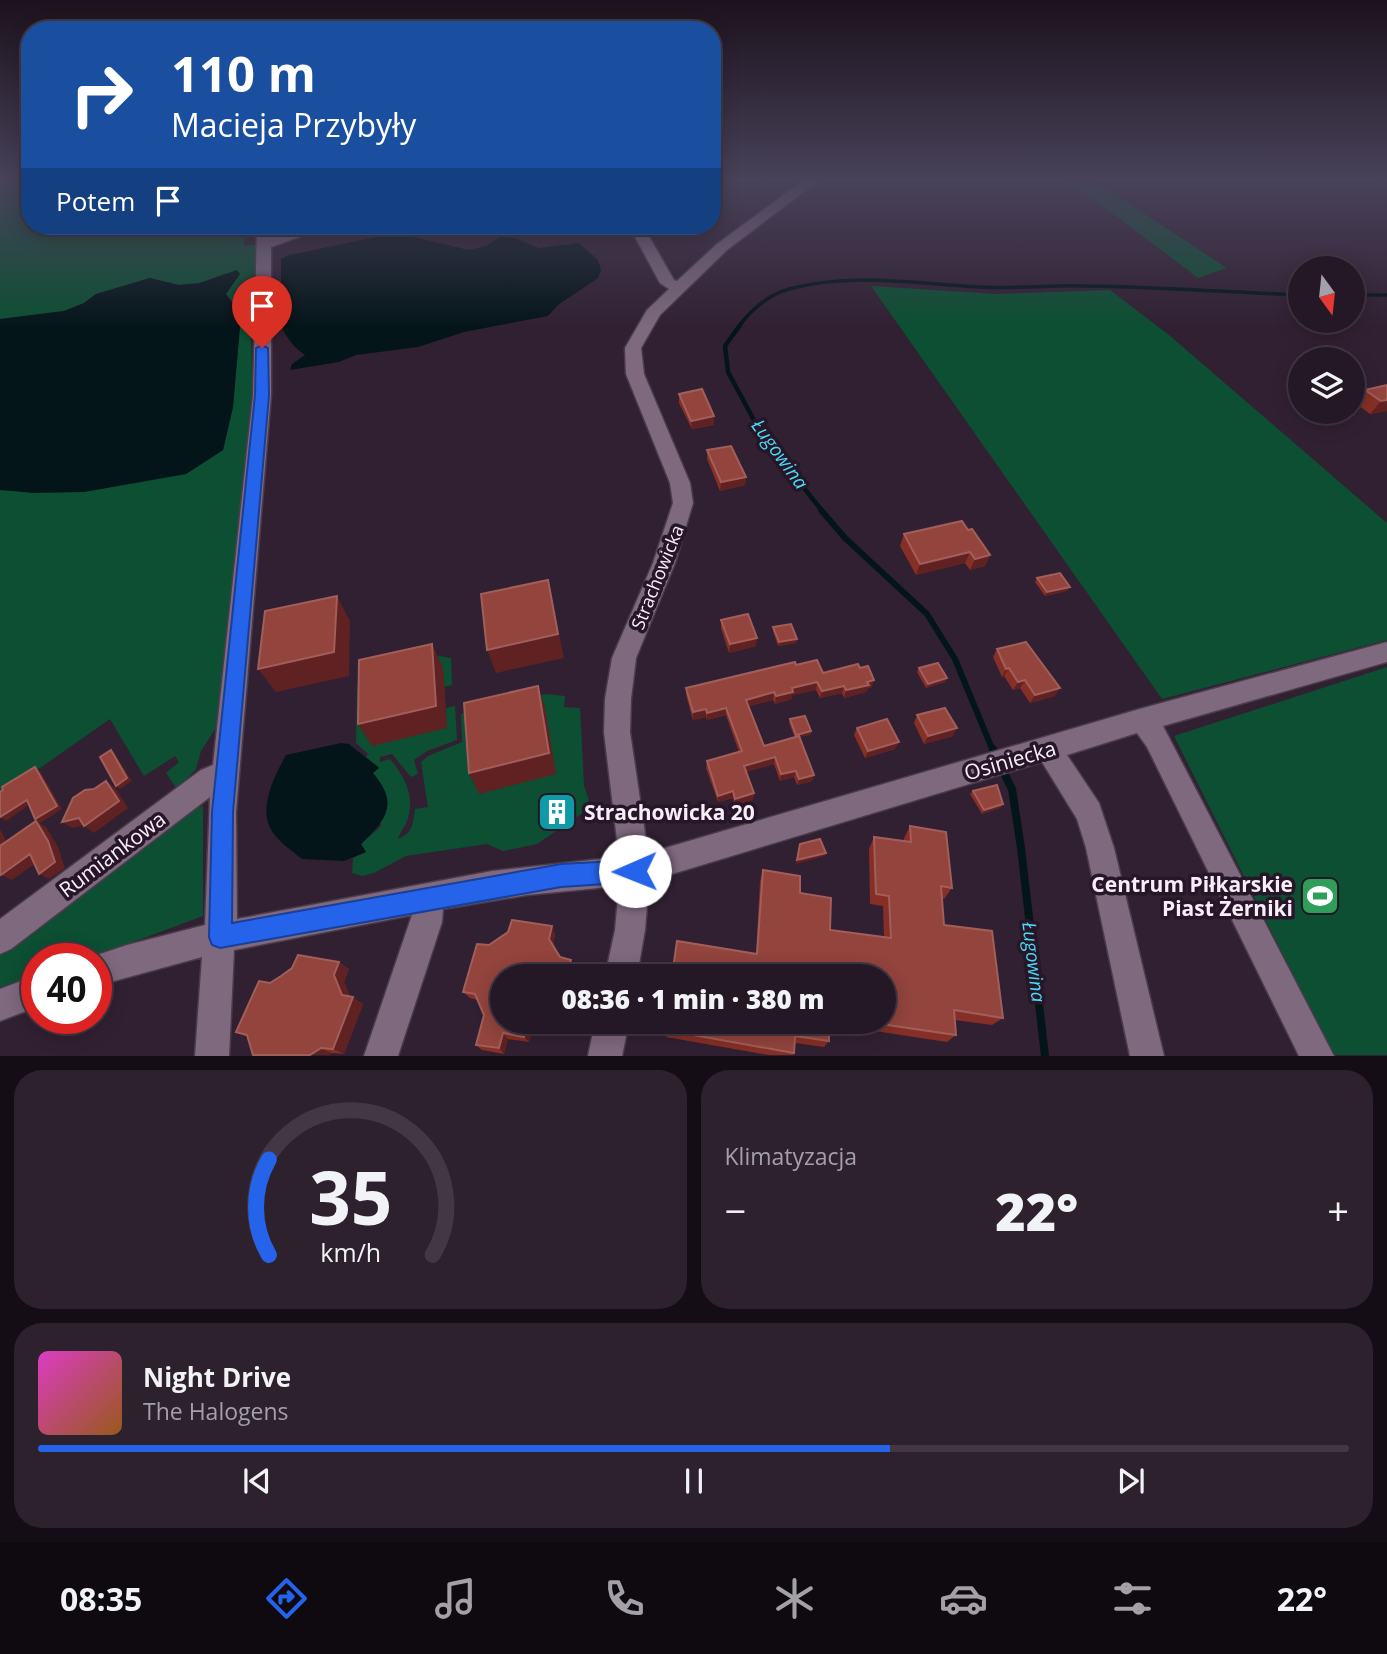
<!DOCTYPE html>
<html lang="pl">
<head>
<meta charset="utf-8">
<style>
	:root { --surface:#251826; --page:#2d212e; --text:#f1f3f6; --muted:#a3a0a7; --line:#423743; --accent:#2563eb }
	body { margin:0; font-family:"Open Sans",sans-serif; background:var(--page); color:var(--text); height:100vh; display:flex; flex-direction:column; font-size:26px; white-space:nowrap }
	* { box-sizing:border-box; margin:0 }
	p { font-size:23px; color:var(--muted) }
	.icon { flex:none; width:38px; height:38px; fill:none; stroke:currentColor; stroke-width:2; stroke-linecap:round; stroke-linejoin:round }
	.map { position:relative; height:1056px; overflow:hidden }
	.sheet { display:flex; flex-direction:column; gap:14px; padding:14px; background:#140d15; flex:1 }
	.sheet>* { flex:none }
	.guide { position:absolute; left:21px; top:21px; width:700px; height:214px; border-radius:28px; box-shadow:0 4px 18px #0003,0 0 0 2px var(--line); background:#1a4fa0; color:#fff; overflow:hidden }
	.needle { width:46px; rotate:165deg }
	.controls { position:absolute; left:1288px; top:256px; display:grid; gap:14px }
	.controls a { display:grid; place-items:center; width:77px; height:77px; border-radius:50%; background:var(--surface); box-shadow:0 4px 18px #0003,0 0 0 2px var(--line); font-size:35px }
	.speed { position:absolute; left:21px; top:943px; display:flex; gap:14px; font-size:35px; font-weight:700; text-align:center }
	.speed>* { display:grid; place-content:center; width:91px; height:91px; border-radius:50%; background:var(--surface); box-shadow:0 4px 18px #0003,0 0 0 2px var(--line); line-height:1 }
	.speed .limit { border:10px solid #d22; background:#fff; color:#111 }
	.pin { position:absolute; display:grid; place-items:center; width:60px; height:60px; color:#fff; margin:-72px -30px; border-radius:50% 50% 50% 0; rotate:-45deg; box-shadow:0 0 7px #0007 }
	.pin .icon { rotate:45deg }
	.me { position:absolute; width:77px; margin:-38px; rotate:269deg; stroke-linejoin:round; filter:drop-shadow(0 0 5px #0008) }
	.turn { display:flex; align-items:center; gap:24px; height:147px; padding:0 35px; font-size:32px }
	.turn .icon { width:91px; height:91px; stroke-width:2.5 }
	.turn b { display:block; font-size:49px; line-height:60px }
	.then { display:flex; align-items:center; height:66px; padding:0 35px; background:#0003; gap:14px; font-size:26px }
	.big { font-size:52px; font-weight:800; line-height:1.1 }
	.sheet .card { flex:1; display:flex; flex-direction:column; justify-content:center; gap:10px; min-width:0; padding:0 24px; border-radius:28px; background:var(--page) }
	.sheet .dial { align-items:center; gap:0 }
	.dial svg { height:182px; overflow:visible; fill:none; stroke:var(--line); stroke-width:7; stroke-linecap:round; text-anchor:middle }
	.dial text { fill:var(--text); stroke:none }
	.song { display:flex; align-items:center; gap:21px }
	.cover { width:84px; height:84px; border-radius:10px; background:linear-gradient(135deg,hsl(310 70% 55%),hsl(30 70% 35%)) }
	.played { height:7px; border-radius:4px; background:linear-gradient(90deg,var(--accent) 65%,var(--line) 65%) }
	.keys { display:flex; justify-content:space-around; direction:ltr }
	.heat { display:flex; justify-content:space-between; align-items:center; font-size:38px; direction:ltr }
	.sheet .tiles { flex:1; display:grid; gap:14px; grid-template-columns:1fr 1fr }
	.card:last-child { grid-column:span 2 }
	.trip { position:absolute; left:490px; top:964px; width:406px; height:70px; border-radius:35px; background:var(--surface); box-shadow:0 4px 18px #0003,0 0 0 2px var(--line); font-weight:800; line-height:70px; text-align:center }
	.tab-bar { display:flex; height:112px; justify-content:space-around; align-items:center; background:#0f0a0f; color:var(--muted) }
	.tab-bar .icon { width:49px; height:49px }
	.tab-bar .on { color:var(--accent) }
	.tab-bar b { font-size:32px; color:var(--text) }
	.map>svg:first-child { display:block }
	.green { fill:#0c4f32 }
	.water { fill:#041519 }
	.lines { fill:none; stroke-linecap:round; stroke-linejoin:round }
	.stream-far3 { stroke:#041519; stroke-width:3.5 }
	.stream-far2 { stroke:#041519; stroke-width:4.5 }
	.stream-far1 { stroke:#041519; stroke-width:6 }
	.stream { stroke:#041519; stroke-width:8 }
	.minor-casing { stroke:#4a3b4a; stroke-width:3 }
	.minor { fill:#7e697e; fill-rule:evenodd }
	.wall { fill:#862f26 }
	.shaded-wall { fill:#5f2121 }
	.building { fill:#92443d; stroke:#a25e5a; stroke-width:2 }
	.route { fill:#2563eb; stroke:#184099; stroke-width:2 }
	.labels { text-anchor:middle; dominant-baseline:central; stroke-width:7; stroke-linejoin:round; paint-order:stroke }
	.street-label { font-size:18px; fill:#f9edf9; stroke:#271628 }
	.water-label { font-size:19px; font-style:italic; fill:#48dbf7; stroke:#271628 }
	.near-street-label { font-size:21px; fill:#f9edf9; stroke:#271628 }
	.near-poi-label { font-size:21px; font-weight:bold; fill:#f9edf9; stroke:#271628; text-anchor:start }
</style>
</head>
<body>
<div class="map">
<svg width="1387" height="1056" viewBox="0 0 1387 1056">
	<rect width="100%" height="100%" fill="#312032"/>
	<!-- green -->
	<g class="green">
		<polygon points="0,180 30,180 30,226 245,226 244,246 258,244 251,339 253,416 218,725 201,751 196,769 177,789 166,773 179,762 175,756 144,776 110,719 0,796 0,490 186,474 223,450 233,407 241,315 226,294 240,274 227,273 200,283 179,285 150,278 96,294 84,303 64,311 0,319"/>
		<polygon points="1062,180 1093,180 1227,268 1198,278 1119,218"/>
		<polygon points="871,286 995,294 1110,290 1169,335 1387,523 1387,640 1162,699"/>
		<path d="M439 656 451 658 452 685 444 687 443 668 447 728 446 708 455 706 457 740 427 751 414 760 418 774 411 777 392 754 380 757V762L390 759C404 776 415 795 408 818 406 826 400 831 398 839 413 833 413 824 415 809L428 807 421 762 428 756 462 742 461 714 546 694 565 696 564 707 580 708 584 785 590 804 587 810 537 844 503 851 487 844 406 856 374 873 362 876 352 873 353 858 366 852 361 844 381 826 373 773 379 767 366 757 368 754 356 743 357 687 401 664Z"/>
		<polygon points="1387,667 1387,1055 1333,1055 1174,736"/>
		<polygon points="203,806 203,916 88,959 37,959 37,978 0,992 0,949 185,810"/>
	</g>
	<!-- water -->
	<g class="water">
		<path d="M396 233 469 250 486 246 500 237 515 238 539 248 579 243 598 260 601 270 598 278 558 305 548 316 464 332 418 347 356 355 339 362 290 370 292 364 305 355C285 341 278 323 276 299L281 293V259L289 255Z"/>
		<polygon points="237,270 240,274 226,294 241,315 233,407 223,450 186,474 84,492 34,493 0,490 0,319 64,311 84,303 96,294 150,278 179,285 200,283"/>
		<path d="M341 743 349 744 379 768 373 773C399 803 387 820 361 844L366 852 344 861 302 859C292 851 277 841 270 828 259 806 275 775 286 755Z"/>
	</g>
	<g class="lines">
		<!-- stream-far3 -->
		<g class="stream-far3">
			<polyline points="1378,180 1387,183"/>
			<polyline points="1353,295 1387,295"/>
			<path d="M739 326C752 309 767 295 789 289 853 272 915 284 980 287 1015 289 1051 285 1087 286 1158 287 1229 292 1300 295"/>
		</g>
		<!-- stream-far2 -->
		<polyline class="stream-far2" points="740,325 725,346 728,372 762,435 823,512"/>
		<!-- stream-far1 -->
		<polyline class="stream-far1" points="821,510 845,538 927,614 955,659 993,751"/>
		<!-- stream -->
		<g class="stream">
			<polyline points="993,749 996,757"/>
			<polyline points="1002,769 1012,789 1021,848 1045,1056"/>
		</g>
		<!-- minor casing -->
		<g class="minor-casing">
			<g id="minor">
				<polygon points="804,180 819,180 727,250 660,315 641,348 644,374 690,483 693,503 675,563 636,658 631,699 630,732 648,853 1143,708 1387,642 1387,662 1163,726 1334,1056 1299,1056 1147,747 1137,733 1067,755 1099,803 1114,848 1164,1056 1130,1056 1086,848 1077,819 1042,762 649,881 645,930 637,976 605,976 615,930 619,886 527,895 443,909 442,922 398,1056 364,1056 412,915 234,950 229,1056 195,1056 202,957 96,986 96,959 85,959 127,945 205,925 210,797 11,949 0,954 0,919 201,770 213,765 253,395 257,226 271,226 271,237 305,226 337,226 335,229 308,234 271,247 271,395 236,812 237,919 492,871 619,857 604,732 605,699 612,658 653,563 673,503 670,483 626,374 625,348 647,310 669,289 660,283 629,226 643,226 674,280 677,281 717,244"/>
				<polygon points="37,975 37,1007 0,1021 0,989"/>
				<polygon points="595,1022 629,1022 622,1056 588,1056"/>
			</g>
		</g>
		<!-- minor -->
		<use href="#minor" class="minor"/>
	</g>
	<!-- wall -->
	<g class="wall">
		<polygon points="1387,385 1387,411 1370,414 1355,403 1365,390"/>
		<polygon points="679,394 714,425 692,429 679,403"/>
		<polygon points="707,450 746,477 745,485 720,491 707,459"/>
		<polygon points="968,530 990,555 985,566 970,570 965,563 916,575 900,546 904,534"/>
		<polygon points="1037,578 1070,587 1067,591 1045,596 1035,582"/>
		<polygon points="721,620 756,646 729,653 721,628"/>
		<polygon points="773,627 797,639 796,643 778,646 773,631"/>
		<polygon points="997,649 1055,696 1030,703 1020,688 1013,690 1004,676 1002,677 993,657"/>
		<polygon points="796,665 872,687 868,688 866,692 844,698 842,693 820,698 816,690 792,695 792,699 775,704 773,700 749,706 764,746 795,738 789,723 790,719 811,731 810,735 799,737 814,775 812,781 797,785 794,777 780,781 774,764 746,772 754,793 753,800 735,805 733,798 718,802 706,768 707,761 739,752 726,715 707,720 706,717 693,720 686,695 686,688"/>
		<polygon points="919,668 947,678 945,682 926,688 917,672"/>
		<polygon points="917,715 953,736 924,744 914,723"/>
		<polygon points="857,728 895,749 865,758 854,735"/>
		<polygon points="973,791 1003,804 1000,808 982,814 970,794"/>
		<polygon points="910,826 952,888 944,899 942,899 944,925 1003,1018 992,1025 955,1020 956,1035 947,1042 829,1024 829,1041 824,1047 795,1043 794,1053 793,1055 769,1055 666,1037 665,1030 666,1022 884,1022 756,954 760,881 763,870 800,893 830,930 884,937 883,906 870,904 869,849 874,837 904,841 904,838"/>
		<polygon points="508,932 555,934 553,946 560,957 575,967 502,1022 542,1022 533,1029 529,1042 508,1039 504,1054 482,1050 476,1045 484,1015 477,1000 470,998 463,992 489,945"/>
		<polygon points="349,969 344,982 350,997 363,1004 344,1054 332,1053 329,1055 253,1055 248,1037 236,1032 270,983"/>
	</g>
	<!-- shaded-wall -->
	<g class="shaded-wall">
		<polygon points="1387,400 1387,411 1370,414 1381,401"/>
		<polygon points="714,416 714,425 692,429 691,421"/>
		<polygon points="746,477 745,485 720,491 721,482"/>
		<polygon points="970,552 965,563 916,575 920,564"/>
		<polygon points="990,555 985,566 970,570 975,559"/>
		<polygon points="548,580 564,658 496,673 487,650"/>
		<polygon points="1070,587 1067,591 1045,596 1047,592"/>
		<polygon points="337,596 350,621 349,676 276,692 258,669"/>
		<polygon points="757,638 756,646 729,653 730,644"/>
		<polygon points="797,639 796,643 778,646 779,642"/>
		<polygon points="432,644 443,668 447,728 372,746 358,724"/>
		<polygon points="1009,668 1004,676 1002,677 1006,669"/>
		<polygon points="947,678 945,682 926,688 928,684"/>
		<polygon points="874,680 872,687 868,688 866,692 844,698 846,690"/>
		<polygon points="1025,680 1020,688 1013,690 1018,682"/>
		<polygon points="817,682 816,690 792,695 792,699 775,704 776,696 792,688"/>
		<polygon points="538,686 545,708 556,774 479,794 469,773"/>
		<polygon points="844,686 842,693 820,698 822,691"/>
		<polygon points="1060,688 1055,696 1030,703 1035,695"/>
		<polygon points="774,692 773,700 746,707 746,700"/>
		<polygon points="726,708 726,715 707,720 707,713"/>
		<polygon points="706,709 706,717 693,720 693,712"/>
		<polygon points="957,728 953,736 924,744 928,736"/>
		<polygon points="811,731 810,735 795,738 796,735"/>
		<polygon points="899,742 895,749 865,758 868,751"/>
		<polygon points="111,750 115,754 132,781 120,789 116,786"/>
		<polygon points="775,757 774,764 743,773 744,766"/>
		<polygon points="35,767 40,771 62,809 40,823 35,819"/>
		<polygon points="796,771 794,777 780,781 781,774"/>
		<polygon points="814,775 812,781 797,785 799,779"/>
		<polygon points="106,781 115,788 128,808 94,833 84,826 85,825 72,828 62,822"/>
		<polygon points="733,791 733,798 718,802 718,796"/>
		<polygon points="754,793 753,800 735,805 735,799"/>
		<polygon points="27,800 32,803 6,821 0,817"/>
		<polygon points="1003,804 1000,808 982,814 984,810"/>
		<polygon points="36,821 46,827 58,847 65,868 49,879 39,874"/>
		<polygon points="0,829 10,849 0,856"/>
		<polygon points="826,853 825,856 796,864 797,860"/>
		<polygon points="30,854 40,860 12,880 1,875"/>
		<polygon points="552,926 555,934 553,946 549,939"/>
		<polygon points="571,960 575,967 572,976 567,976"/>
		<polygon points="339,962 349,969 344,982 351,1001 353,997 363,1004 344,1054 333,1049 342,995 334,975"/>
		<polygon points="530,1022 542,1022 533,1029 529,1042 524,1037"/>
		<polygon points="503,1033 508,1039 504,1054 499,1048"/>
		<polygon points="321,1048 332,1053 329,1055 310,1055"/>
	</g>
	<!-- building -->
	<g class="building">
		<polygon points="1387,385 1387,400 1381,401 1365,390"/>
		<polygon points="702,389 714,416 691,421 679,394"/>
		<polygon points="731,446 746,477 721,482 707,450"/>
		<polygon points="962,521 968,530 972,529 990,555 975,559 970,552 920,564 904,534"/>
		<polygon points="1060,573 1070,587 1047,592 1037,578"/>
		<polygon points="548,580 558,634 487,650 481,594"/>
		<polygon points="337,596 334,652 258,669 265,611"/>
		<polygon points="748,614 757,638 730,644 721,620"/>
		<polygon points="791,624 797,639 779,642 773,627"/>
		<polygon points="1026,642 1060,688 1035,695 1025,680 1018,682 1009,668 1006,669 997,649"/>
		<polygon points="432,644 436,706 358,724 359,660"/>
		<polygon points="817,660 823,673 858,664 860,668 868,666 874,680 867,682 869,685 846,690 844,686 822,691 817,682 792,688 793,692 776,696 774,692 746,700 764,746 799,736 814,775 799,779 796,771 781,774 775,757 744,766 754,793 735,799 733,791 718,796 707,761 742,751 726,708 707,713 706,709 693,712 686,688 795,662 796,665"/>
		<polygon points="938,663 947,678 928,684 919,668"/>
		<polygon points="538,686 549,753 469,773 464,703"/>
		<polygon points="945,708 957,728 928,736 917,715"/>
		<polygon points="805,716 811,731 796,735 790,719"/>
		<polygon points="887,719 899,742 868,751 857,728"/>
		<polygon points="111,750 127,778 116,786 100,757"/>
		<polygon points="35,767 57,806 35,819 27,800 0,817 0,792 3,790 2,787"/>
		<polygon points="106,781 119,801 84,826 79,818 62,822 73,798 85,790 94,789"/>
		<polygon points="997,785 1003,804 984,810 973,791"/>
		<polygon points="36,821 48,841 55,862 39,874 30,854 1,875 0,872 0,846"/>
		<polygon points="910,826 946,832 952,888 941,886 944,925 992,931 1003,1018 954,1010 956,1035 867,1022 884,1022 884,976 672,976 677,941 757,954 763,870 800,876 800,893 831,898 830,930 891,938 889,896 876,894 874,837 911,842"/>
		<polygon points="820,839 826,853 797,860 800,844"/>
		<polygon points="512,920 552,926 549,939 560,957 571,960 567,976 502,976 502,1022 530,1022 524,1037 503,1033 499,1048 476,1045 484,1015 475,994 463,992 477,944 489,945 508,932"/>
		<polygon points="298,955 339,962 334,975 342,995 353,997 333,1049 321,1048 310,1055 253,1055 247,1035 236,1032 259,981 270,983 281,976 292,968"/>
		<polygon points="666,1022 829,1022 829,1041 795,1036 794,1053 665,1030"/>
	</g>
	<!-- sky -->
	<linearGradient id="sky" x2="0" y2="1"><stop stop-color="#1b121c"/><stop offset="0.55" stop-color="#48425a"/><stop offset="1" stop-color="#48425a" stop-opacity="0"/></linearGradient>
	<rect width="1387" height="328" fill="url(#sky)"/>
	<!-- route -->
	<polygon class="route" points="262,345 268,348 269,395 233,812 232,923 561,864 635,860 643,863 646,871 643,879 635,882 561,887 220,948 212,945 209,937 212,812 255,395 256,348"/>
	<!-- icons -->
	<defs>
		<g id="building-square" transform="scale(2.0125)"><rect x="-9" y="-9" width="18" height="18" rx="4" fill="#0f9aa8" stroke="#271628"/><path d="M-4-6H4V6H1V3H-1V6H-4ZM-2.5-4.3h1.7v1.8h-1.7ZM.8-4.3h1.7v1.8H.8ZM-2.5-1h1.7V.8h-1.7ZM.8-1h1.7V.8H.8Z" fill="#fff"/></g>
		<g id="stadium-square" transform="scale(2.0125)"><rect x="-9" y="-9" width="18" height="18" rx="4" fill="#2e9e5b" stroke="#271628"/><path d="M0-5a6.5 5 0 1 0 0 10a6.5 5 0 1 0 0-10ZM-3.5-1.8h7v3.6h-7Z" fill="#fff"/></g>
	</defs>
	<g fill-rule="evenodd">
		<use href="#building-square" x="557" y="812"/>
		<use href="#stadium-square" x="1320" y="896"/>
	</g>
	<g class="labels">
		<!-- street labels -->
		<g class="street-label">
			<text transform="translate(657 577) rotate(-68)">Strachowicka</text>
		</g>
		<!-- water labels -->
		<g class="water-label">
			<text transform="translate(780 454) rotate(54)">Ługowina</text>
			<text transform="translate(1034 962) rotate(83)">Ługowina</text>
		</g>
		<!-- near-street labels -->
		<g class="near-street-label">
			<text transform="translate(1010 760) rotate(-16)">Osiniecka</text>
			<text transform="translate(112 854) rotate(-37)">Rumiankowa</text>
		</g>
		<!-- near-poi labels -->
		<g class="near-poi-label">
			<text x="584" y="812">Strachowicka 20</text>
			<text x="1293" y="884" text-anchor="end">Centrum Piłkarskie<tspan x="1293" dy="24">Piast Żerniki</tspan></text>
		</g>
	</g>
</svg>
<div class="controls">
<a><svg class="needle" viewBox="-14 -14 28 28"><path d="M0-13l5 13h-10z" fill="#e53935"/><path d="M0 13l5-13h-10z" fill="#a3a0a7"/></svg></a>
<a><svg class="icon" aria-label="layers" viewBox="0 0 24 24"><path d="M12 4l9 5-9 5-9-5zM3 14l9 5 9-5"/></svg></a>
</div>
<div class="speed"><div class="limit">40</div></div>
<div class="pin" style="left:262px;top:348px;background:#d93025"><svg class="icon" aria-label="arrive" viewBox="0 0 24 24"><path d="M6 21V4h12l-3 4 3 4H6"/></svg></div>
<svg class="me" style="left:635px;top:871px" viewBox="-20 -20 40 40"><circle r="19" fill="#fff"/><path d="M0-13L10 11 0 6-10 11z" fill="#2563eb"/></svg>
<div class="trip">08:36 · 1 min · 380 m</div>
<div class="guide">
<div class="turn"><svg class="icon" aria-label="right" viewBox="0 0 24 24"><path d="M7 20v-9h11M14 6l5 5-5 5"/></svg><div><b>110 m</b>Macieja Przybyły</div></div>
<div class="then">Potem<svg class="icon" aria-label="arrive" viewBox="0 0 24 24"><path d="M6 21V4h12l-3 4 3 4H6"/></svg></div>
</div>
</div>
<section class="sheet">
<div class="tiles">
<div class="card dial"><svg viewBox="0 0 100 80">
<path d="M14 69A42 42 0 1 1 86 69"/>
<path d="M14 69A42 42 0 0 1 14 27" stroke="#2563eb"/>
<text x="50" y="56" font-size="32" font-weight="700">35</text>
<text x="50" y="72" font-size="11">km/h</text>
</svg></div>
<div class="card"><p>Klimatyzacja</p>
<div class="heat"><a>−</a><b class="big">22°</b><a>+</a></div>
</div>
<div class="card">
<div class="song"><i class="cover"></i><div><b>Night Drive</b><p>The Halogens</p></div></div>
<div class="played"></div>
<div class="keys"><svg class="icon" aria-label="previous" viewBox="0 0 24 24"><path d="M18 5L8 12l10 7zM5 5v14"/></svg><svg class="icon" aria-label="pause" viewBox="0 0 24 24"><path d="M8 5v14M16 5v14"/></svg><svg class="icon" aria-label="next" viewBox="0 0 24 24"><path d="M6 5l10 7-10 7zM19 5v14"/></svg></div>
</div>
</div>
</section>
<nav class="tab-bar">
<b>08:35</b>
<svg class="icon on" aria-label="directions" viewBox="0 0 24 24"><path d="M12 3l9 9-9 9-9-9zM9 14v-3h6M13 9l2 2-2 2"/></svg>
<svg class="icon" aria-label="music" viewBox="0 0 24 24"><path d="M9 18V5l10-2v13"/><circle cx="6" cy="18" r="3"/><circle cx="16" cy="16" r="3"/></svg>
<svg class="icon" aria-label="phone" viewBox="0 0 24 24"><path d="M5 4h4l2 5-3 2q2 4 5 5l2-3 5 2v4C11 20 4 13 5 4z"/></svg>
<svg class="icon" aria-label="climate" viewBox="0 0 24 24"><path d="M12 3v18M4 7l16 10M4 17L20 7"/></svg>
<svg class="icon" aria-label="car" viewBox="0 0 24 24"><path d="M5 17H2v-5l4-1 3-4h7l3 4 3 1v5h-3M9 17h6M6 11h13"/><circle cx="7" cy="17" r="2"/><circle cx="17" cy="17" r="2"/></svg>
<svg class="icon" aria-label="filters" viewBox="0 0 24 24"><path d="M4 7h16M4 17h16"/><circle cx="9" cy="7" r="2"/><circle cx="15" cy="17" r="2"/></svg>
<b>22°</b>
</nav>
</body>
</html>
